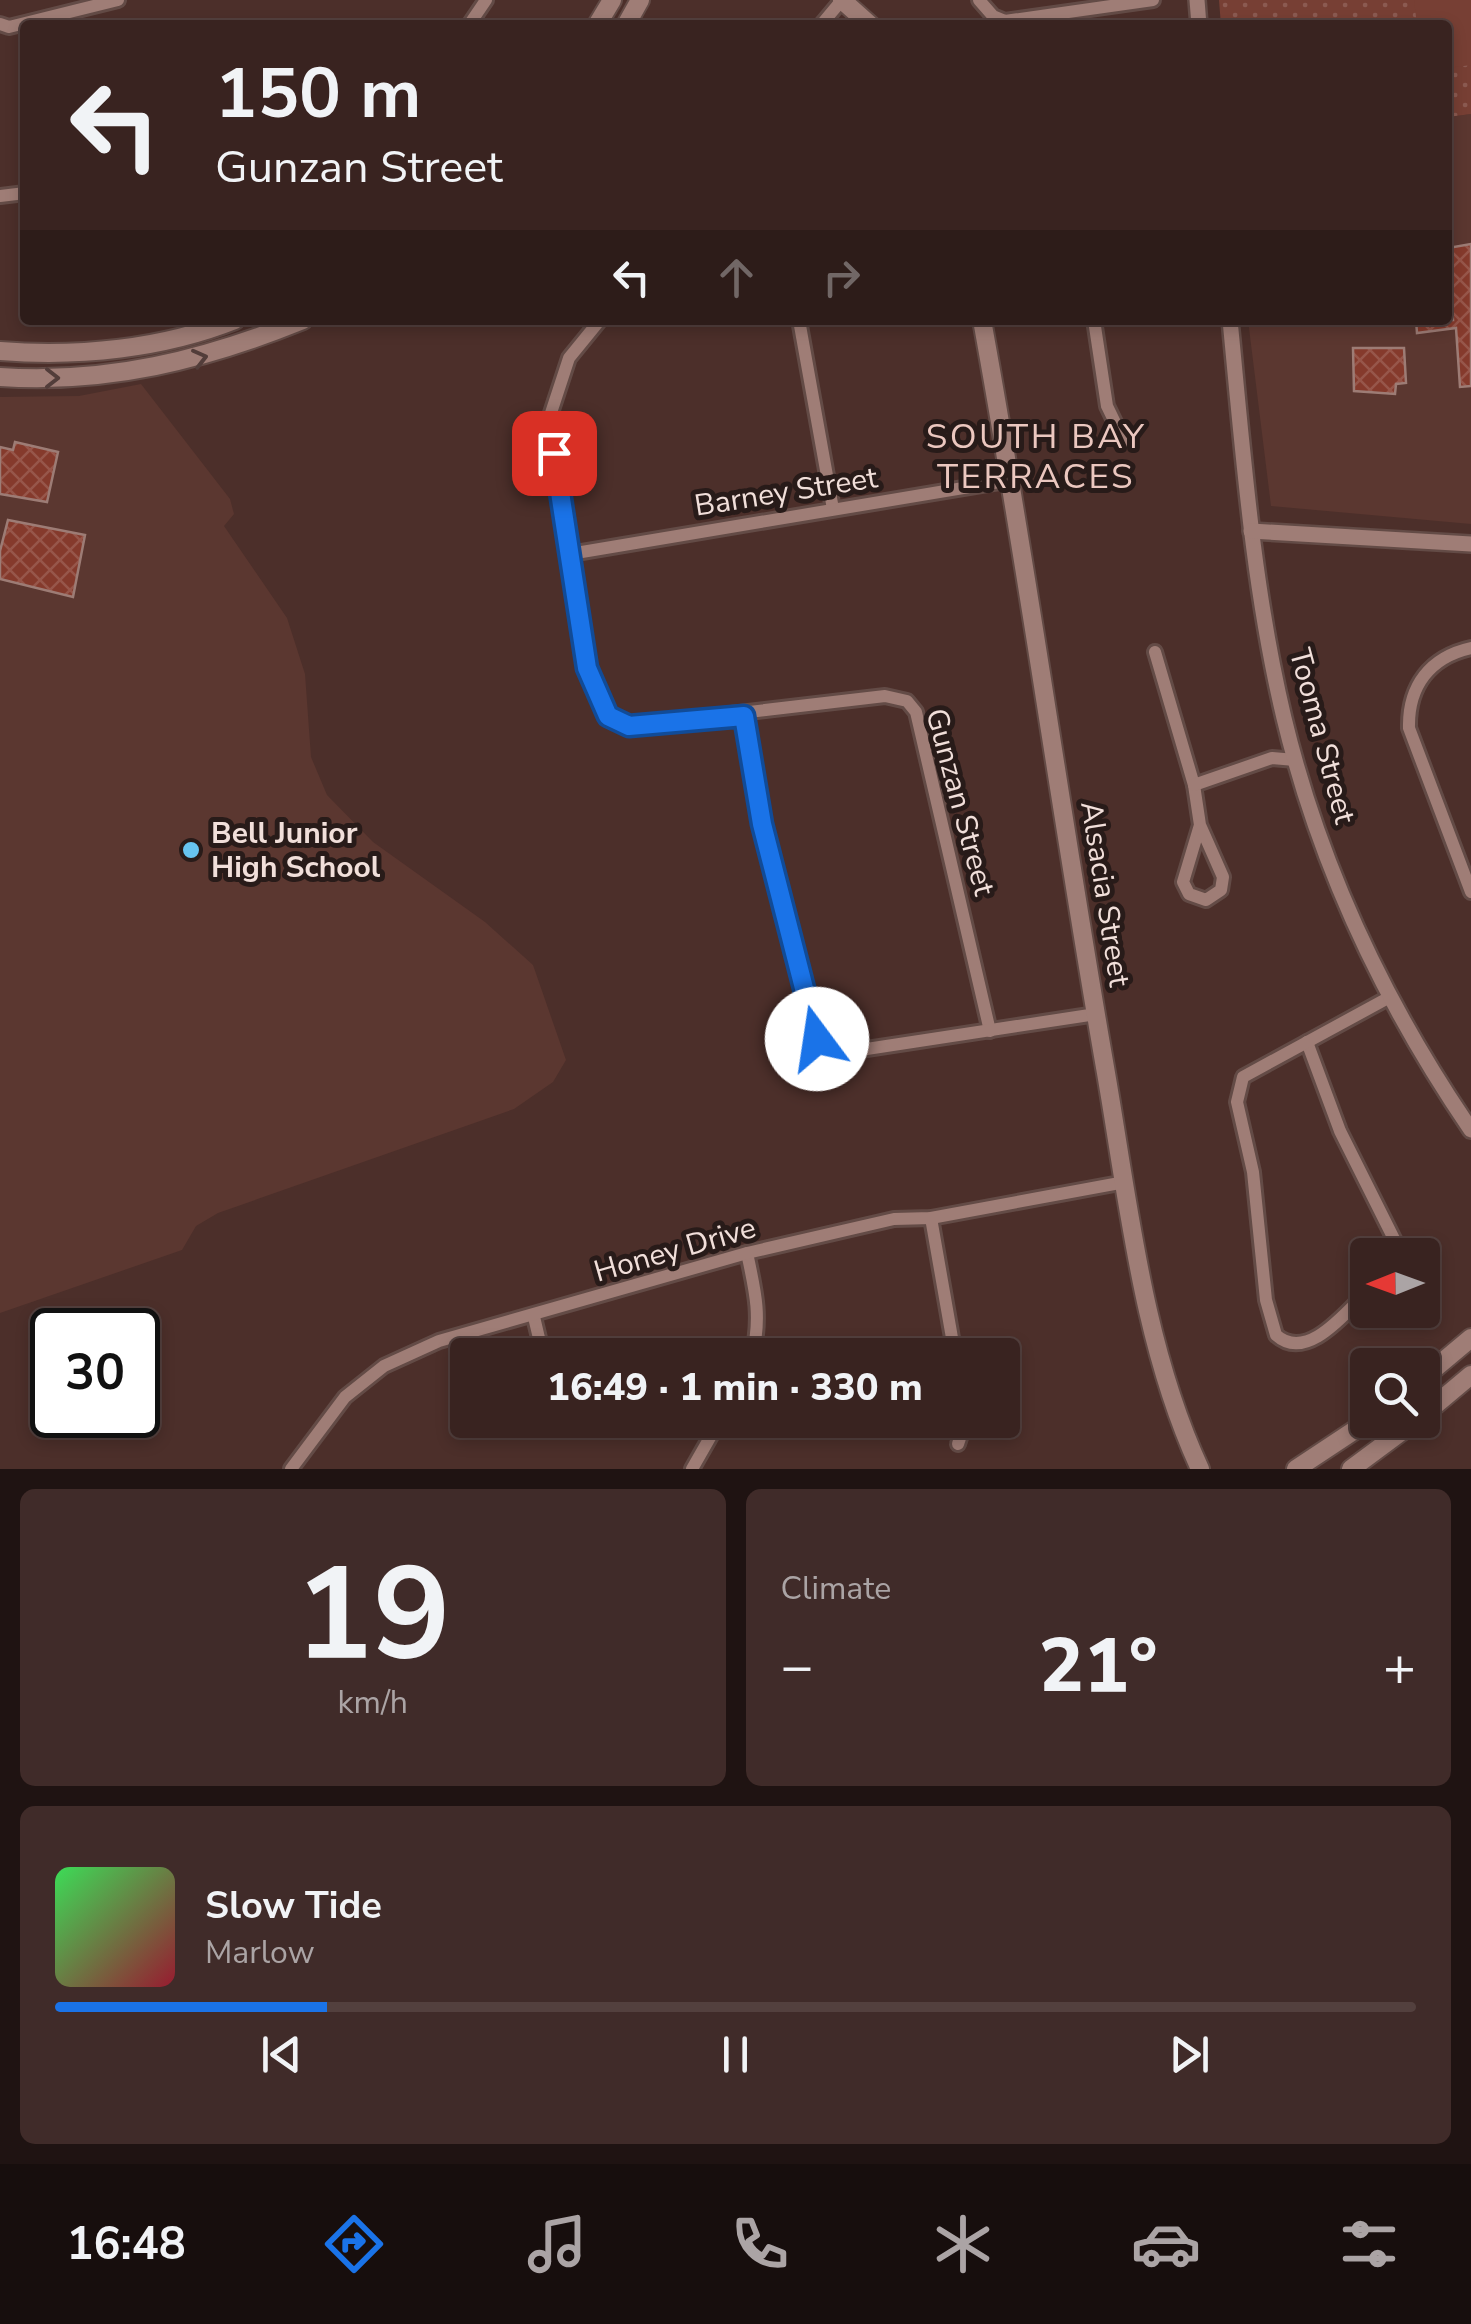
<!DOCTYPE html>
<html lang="en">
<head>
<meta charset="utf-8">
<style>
	:root { --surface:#392320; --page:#402b29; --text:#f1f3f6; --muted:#aba4a5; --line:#53403e; --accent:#1a73e8 }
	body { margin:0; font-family:"Nunito Sans",sans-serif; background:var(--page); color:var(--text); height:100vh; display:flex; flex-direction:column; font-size:38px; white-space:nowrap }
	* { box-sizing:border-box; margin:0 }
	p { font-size:32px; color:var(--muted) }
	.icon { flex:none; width:55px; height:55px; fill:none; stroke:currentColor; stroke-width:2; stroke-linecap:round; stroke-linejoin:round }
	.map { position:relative; height:1469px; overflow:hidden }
	.panel { display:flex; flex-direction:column; gap:20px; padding:20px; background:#1f1312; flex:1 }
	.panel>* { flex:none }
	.guide { position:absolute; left:20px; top:20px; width:1432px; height:305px; border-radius:10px; box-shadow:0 5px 15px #0003,0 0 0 2px var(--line); background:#392320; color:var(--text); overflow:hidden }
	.needle { width:65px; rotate:269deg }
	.controls { position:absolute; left:1350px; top:1238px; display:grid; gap:20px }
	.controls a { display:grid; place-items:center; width:90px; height:90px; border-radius:10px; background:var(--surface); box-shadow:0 5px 15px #0003,0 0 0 2px var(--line); font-size:50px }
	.speed { position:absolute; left:30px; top:1308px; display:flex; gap:20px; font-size:50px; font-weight:700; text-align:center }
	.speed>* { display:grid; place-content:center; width:130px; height:130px; border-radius:50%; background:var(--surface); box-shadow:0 5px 15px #0003,0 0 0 2px var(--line); line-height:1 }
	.speed .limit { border:5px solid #111; border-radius:15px; background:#fff; color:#111 }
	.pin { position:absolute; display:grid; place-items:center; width:85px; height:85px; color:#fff; margin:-42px; border-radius:20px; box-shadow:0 5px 15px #0006 }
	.me { position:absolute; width:110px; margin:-55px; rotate:346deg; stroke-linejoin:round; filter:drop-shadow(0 0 8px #0008) }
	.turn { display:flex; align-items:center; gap:35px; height:210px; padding:0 30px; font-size:45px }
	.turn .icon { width:130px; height:130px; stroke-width:2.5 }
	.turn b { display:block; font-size:70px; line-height:85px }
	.lanes { display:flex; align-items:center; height:95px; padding:0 30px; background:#0003; justify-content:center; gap:50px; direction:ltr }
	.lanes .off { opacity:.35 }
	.big { font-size:75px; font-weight:800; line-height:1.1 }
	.panel .widget { flex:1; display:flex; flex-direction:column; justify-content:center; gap:15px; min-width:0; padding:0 35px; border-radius:15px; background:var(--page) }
	.panel .dial { align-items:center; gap:0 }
	.dial b { font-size:130px; line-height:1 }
	.song { display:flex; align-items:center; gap:30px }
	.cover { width:120px; height:120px; border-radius:15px; background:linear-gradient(135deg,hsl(130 70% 55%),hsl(350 70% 35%)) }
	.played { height:10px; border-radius:5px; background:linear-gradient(90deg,var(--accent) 20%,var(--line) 20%) }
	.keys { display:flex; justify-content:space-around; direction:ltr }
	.heat { display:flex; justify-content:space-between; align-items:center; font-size:55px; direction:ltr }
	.panel .tiles { flex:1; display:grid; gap:20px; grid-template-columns:1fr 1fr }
	.widget:last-child { grid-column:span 2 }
	.trip { position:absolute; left:450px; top:1338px; width:570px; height:100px; border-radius:10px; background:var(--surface); box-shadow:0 5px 15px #0003,0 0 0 2px var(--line); font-weight:800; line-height:100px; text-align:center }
	.tabs { display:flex; height:160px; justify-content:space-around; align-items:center; background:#170e0d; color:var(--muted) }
	.tabs .icon { width:70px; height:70px }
	.tabs .on { color:var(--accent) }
	.tabs b { font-size:45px; color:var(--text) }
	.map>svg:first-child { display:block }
	.built { fill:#5b3730 }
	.park { fill:url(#park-dots) }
	.pitch { fill:#773f34 }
	.building { fill:url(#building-cross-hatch); stroke:#9d7c75; stroke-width:2.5 }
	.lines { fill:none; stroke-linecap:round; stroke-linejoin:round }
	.minor-casing { stroke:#634b46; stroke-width:18 }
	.tertiary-casing { stroke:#634b46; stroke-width:20 }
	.secondary-casing { stroke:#634b46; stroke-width:22 }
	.minor { stroke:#9f7d76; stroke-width:12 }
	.tertiary { stroke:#9f7d76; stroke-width:15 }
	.secondary { stroke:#9f7d76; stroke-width:18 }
	.oneway { stroke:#523d3a }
	.route-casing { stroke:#114b97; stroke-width:25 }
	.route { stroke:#1a73e8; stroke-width:18 }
	.poi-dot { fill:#67c4f0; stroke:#281b19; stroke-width:4 }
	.labels { text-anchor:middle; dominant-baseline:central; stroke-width:10; stroke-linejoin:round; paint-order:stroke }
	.street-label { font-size:30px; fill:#f1dfda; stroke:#281b19 }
	.poi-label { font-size:30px; font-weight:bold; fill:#f1dfda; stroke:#281b19; text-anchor:start }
	.quarter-label { font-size:35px; letter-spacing:2.5px; fill:#ebc7bf; stroke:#281b19 }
</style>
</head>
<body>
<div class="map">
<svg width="1471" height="1469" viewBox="0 0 1471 1469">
	<defs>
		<pattern id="park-dots" width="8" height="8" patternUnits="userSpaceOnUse" patternTransform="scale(2.5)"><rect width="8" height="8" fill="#773f34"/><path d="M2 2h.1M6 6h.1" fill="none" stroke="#8b5a51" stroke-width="1.8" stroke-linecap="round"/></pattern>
		<pattern id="building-cross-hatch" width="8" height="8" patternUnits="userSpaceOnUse" patternTransform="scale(2.5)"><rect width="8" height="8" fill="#853a2c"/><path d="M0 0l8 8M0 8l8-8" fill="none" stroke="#97564a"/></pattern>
	</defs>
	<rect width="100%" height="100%" fill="#4c2f2a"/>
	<!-- built -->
	<g class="built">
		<polygon points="1471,114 1471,524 1271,506 1248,320 1448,320 1448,117"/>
		<polygon points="141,384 230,499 234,514 224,526 287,618 305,674 311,757 327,795 373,842 485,922 533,965 566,1060 553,1082 514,1109 218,1213 196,1226 182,1250 0,1313 0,397 79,396"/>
	</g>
	<!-- park -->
	<polygon class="park" points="1219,0 1471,0 1471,114 1448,117 1448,25 1221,25"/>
	<!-- pitch -->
	<polygon class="pitch" points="1414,0 1471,0 1471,65 1448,68 1448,25 1417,25"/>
	<!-- building -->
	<g class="building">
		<polygon points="1471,244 1471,386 1460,387 1456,328 1417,333 1416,320 1453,320 1448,248"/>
		<polygon points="1353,348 1404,348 1406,383 1396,384 1395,394 1354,391"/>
		<polygon points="15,442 58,452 47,502 0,494 0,447 13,450"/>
		<polygon points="8,520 85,535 73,597 0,579 0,551"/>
	</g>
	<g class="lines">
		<!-- minor casing -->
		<g class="minor-casing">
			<g id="minor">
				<polyline points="979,0 993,16 1005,21 1153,0"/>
				<polyline points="0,24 9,27 118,0"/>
				<polyline points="469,25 486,0"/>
				<polyline points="821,25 842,0"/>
				<polyline points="0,196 25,193"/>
				<path d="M600 320 569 358 549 419 587 667C597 696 600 713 629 726L885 696 907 701 916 712 990 1031"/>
				<polyline points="799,320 833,509"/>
				<polyline points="1094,320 1107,406 1124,441"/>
				<polyline points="570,554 1011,480"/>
				<path d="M1471 648C1430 657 1408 686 1409 728L1471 892"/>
				<polyline points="1155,652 1194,785 1200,825 1223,877 1221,890 1206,900 1189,894 1183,882 1200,825"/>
				<polyline points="744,716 762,824 817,1039 834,1054 1096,1014"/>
				<polyline points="1194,785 1272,758 1295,760"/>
				<polyline points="1307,1042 1340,1131 1398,1247 1398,1255"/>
				<polyline points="931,1218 955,1355"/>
				<path d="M747 1253C755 1290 762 1318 752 1355"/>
				<path d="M1368 1291C1346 1312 1307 1363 1276 1335L1266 1300 1253 1172 1237 1102 1243 1077 1388 998"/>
				<polyline points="534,1317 543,1355"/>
				<polyline points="958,1444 966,1420"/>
				<polyline points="291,1469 345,1397 384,1366 439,1341 747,1253 894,1219 931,1218 1125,1182"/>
				<polyline points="692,1469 720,1420"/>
			</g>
		</g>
		<!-- tertiary casing -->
		<g class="tertiary-casing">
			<g id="tertiary">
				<polyline points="1197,0 1199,25"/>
				<path d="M1230 320C1243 453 1253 588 1284 718 1320 868 1385 1004 1471 1130"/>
				<polyline points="1251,531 1471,544"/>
			</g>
		</g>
		<!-- secondary casing -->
		<g class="secondary-casing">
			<g id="secondary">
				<polyline points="842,0 870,25"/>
				<polyline points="597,25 612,0"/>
				<polyline points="626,25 640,0"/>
				<path d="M982 320C1028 571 1062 823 1106 1073 1129 1206 1143 1346 1200 1469"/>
				<path d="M0 351C79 357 162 349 235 320"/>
				<path d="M0 377C108 384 204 360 303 320"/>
				<polyline points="1422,1379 1471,1338"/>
				<polyline points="1422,1416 1471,1375"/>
				<polyline points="1296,1469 1370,1420"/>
				<polyline points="1351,1469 1417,1420"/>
			</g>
		</g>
		<!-- minor -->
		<use href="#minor" class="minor"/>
		<!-- tertiary -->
		<use href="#tertiary" class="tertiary"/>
		<!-- secondary -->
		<use href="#secondary" class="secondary"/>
	</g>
	<!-- one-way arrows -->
	<defs><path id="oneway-chevron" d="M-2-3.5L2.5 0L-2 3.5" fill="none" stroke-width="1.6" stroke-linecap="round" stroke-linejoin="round" transform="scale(2.5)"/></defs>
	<g class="oneway">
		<use href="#oneway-chevron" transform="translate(200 358) rotate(-14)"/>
		<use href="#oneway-chevron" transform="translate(52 378)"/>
	</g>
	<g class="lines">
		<!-- route casing -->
		<g class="route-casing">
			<polyline id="route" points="554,453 587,668 608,716 629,726 744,716 762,824 817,1039"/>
		</g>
		<!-- route -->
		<use href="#route" class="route"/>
	</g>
	<!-- markers -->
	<circle class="poi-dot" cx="191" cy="850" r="10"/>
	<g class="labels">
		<!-- street labels -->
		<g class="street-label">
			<text transform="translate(786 492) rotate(-9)">Barney Street</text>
			<text transform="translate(1322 736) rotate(75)">Tooma Street</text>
			<text transform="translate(960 802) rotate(75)">Gunzan Street</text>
			<text transform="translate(1105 894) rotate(81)">Alsacia Street</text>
			<text transform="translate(675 1250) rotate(-16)">Honey Drive</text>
		</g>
		<!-- poi labels -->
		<g class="poi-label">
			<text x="211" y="833">Bell Junior<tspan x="211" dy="34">High School</tspan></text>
		</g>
		<!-- quarter labels -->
		<g class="quarter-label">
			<text x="1036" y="436">SOUTH BAY<tspan x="1036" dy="40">TERRACES</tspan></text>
		</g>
	</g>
</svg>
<div class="controls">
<a><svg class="needle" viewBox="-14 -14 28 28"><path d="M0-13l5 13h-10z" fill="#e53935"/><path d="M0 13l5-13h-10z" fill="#aba4a5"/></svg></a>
<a><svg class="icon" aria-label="search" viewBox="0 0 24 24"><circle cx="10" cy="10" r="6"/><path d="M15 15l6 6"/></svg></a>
</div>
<div class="speed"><div class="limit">30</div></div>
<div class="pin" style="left:554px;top:453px;background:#d93025"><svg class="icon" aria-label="arrive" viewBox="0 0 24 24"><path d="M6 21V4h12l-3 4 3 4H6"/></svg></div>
<svg class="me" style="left:817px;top:1039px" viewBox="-20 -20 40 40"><circle r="19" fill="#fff"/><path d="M0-13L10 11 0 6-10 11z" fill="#1a73e8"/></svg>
<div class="trip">16:49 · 1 min · 330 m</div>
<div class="guide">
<div class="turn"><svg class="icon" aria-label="left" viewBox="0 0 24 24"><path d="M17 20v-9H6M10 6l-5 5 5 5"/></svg><div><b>150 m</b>Gunzan Street</div></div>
<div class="lanes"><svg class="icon" aria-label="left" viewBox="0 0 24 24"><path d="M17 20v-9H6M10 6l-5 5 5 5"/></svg><svg class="icon off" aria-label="ahead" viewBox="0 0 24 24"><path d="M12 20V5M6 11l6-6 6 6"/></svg><svg class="icon off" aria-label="right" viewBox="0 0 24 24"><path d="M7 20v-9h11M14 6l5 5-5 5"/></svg></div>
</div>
</div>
<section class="panel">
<div class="tiles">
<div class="widget dial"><b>19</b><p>km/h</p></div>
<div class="widget"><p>Climate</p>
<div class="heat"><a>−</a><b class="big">21°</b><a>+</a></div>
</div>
<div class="widget">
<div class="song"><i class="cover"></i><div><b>Slow Tide</b><p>Marlow</p></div></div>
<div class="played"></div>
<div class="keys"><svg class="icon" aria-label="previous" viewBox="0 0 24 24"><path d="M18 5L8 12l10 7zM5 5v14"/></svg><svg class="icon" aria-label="pause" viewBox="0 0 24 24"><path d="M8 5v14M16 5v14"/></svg><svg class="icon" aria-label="next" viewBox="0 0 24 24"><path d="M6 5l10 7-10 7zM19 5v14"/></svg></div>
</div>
</div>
</section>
<nav class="tabs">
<b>16:48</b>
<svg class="icon on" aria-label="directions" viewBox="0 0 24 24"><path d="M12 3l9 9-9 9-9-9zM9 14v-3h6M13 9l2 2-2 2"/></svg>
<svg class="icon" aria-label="music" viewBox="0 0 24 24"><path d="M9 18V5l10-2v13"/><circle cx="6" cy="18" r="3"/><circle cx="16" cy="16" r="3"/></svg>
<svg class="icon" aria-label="phone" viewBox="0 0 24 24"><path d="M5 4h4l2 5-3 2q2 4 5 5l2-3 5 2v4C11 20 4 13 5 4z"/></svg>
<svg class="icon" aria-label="climate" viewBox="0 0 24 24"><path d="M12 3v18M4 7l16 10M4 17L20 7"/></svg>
<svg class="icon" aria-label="car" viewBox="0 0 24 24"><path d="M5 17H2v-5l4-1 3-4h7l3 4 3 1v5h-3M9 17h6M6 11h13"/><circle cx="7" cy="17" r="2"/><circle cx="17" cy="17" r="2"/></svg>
<svg class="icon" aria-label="filters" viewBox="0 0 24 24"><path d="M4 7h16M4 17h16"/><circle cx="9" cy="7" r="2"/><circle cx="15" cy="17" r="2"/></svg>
</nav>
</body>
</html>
